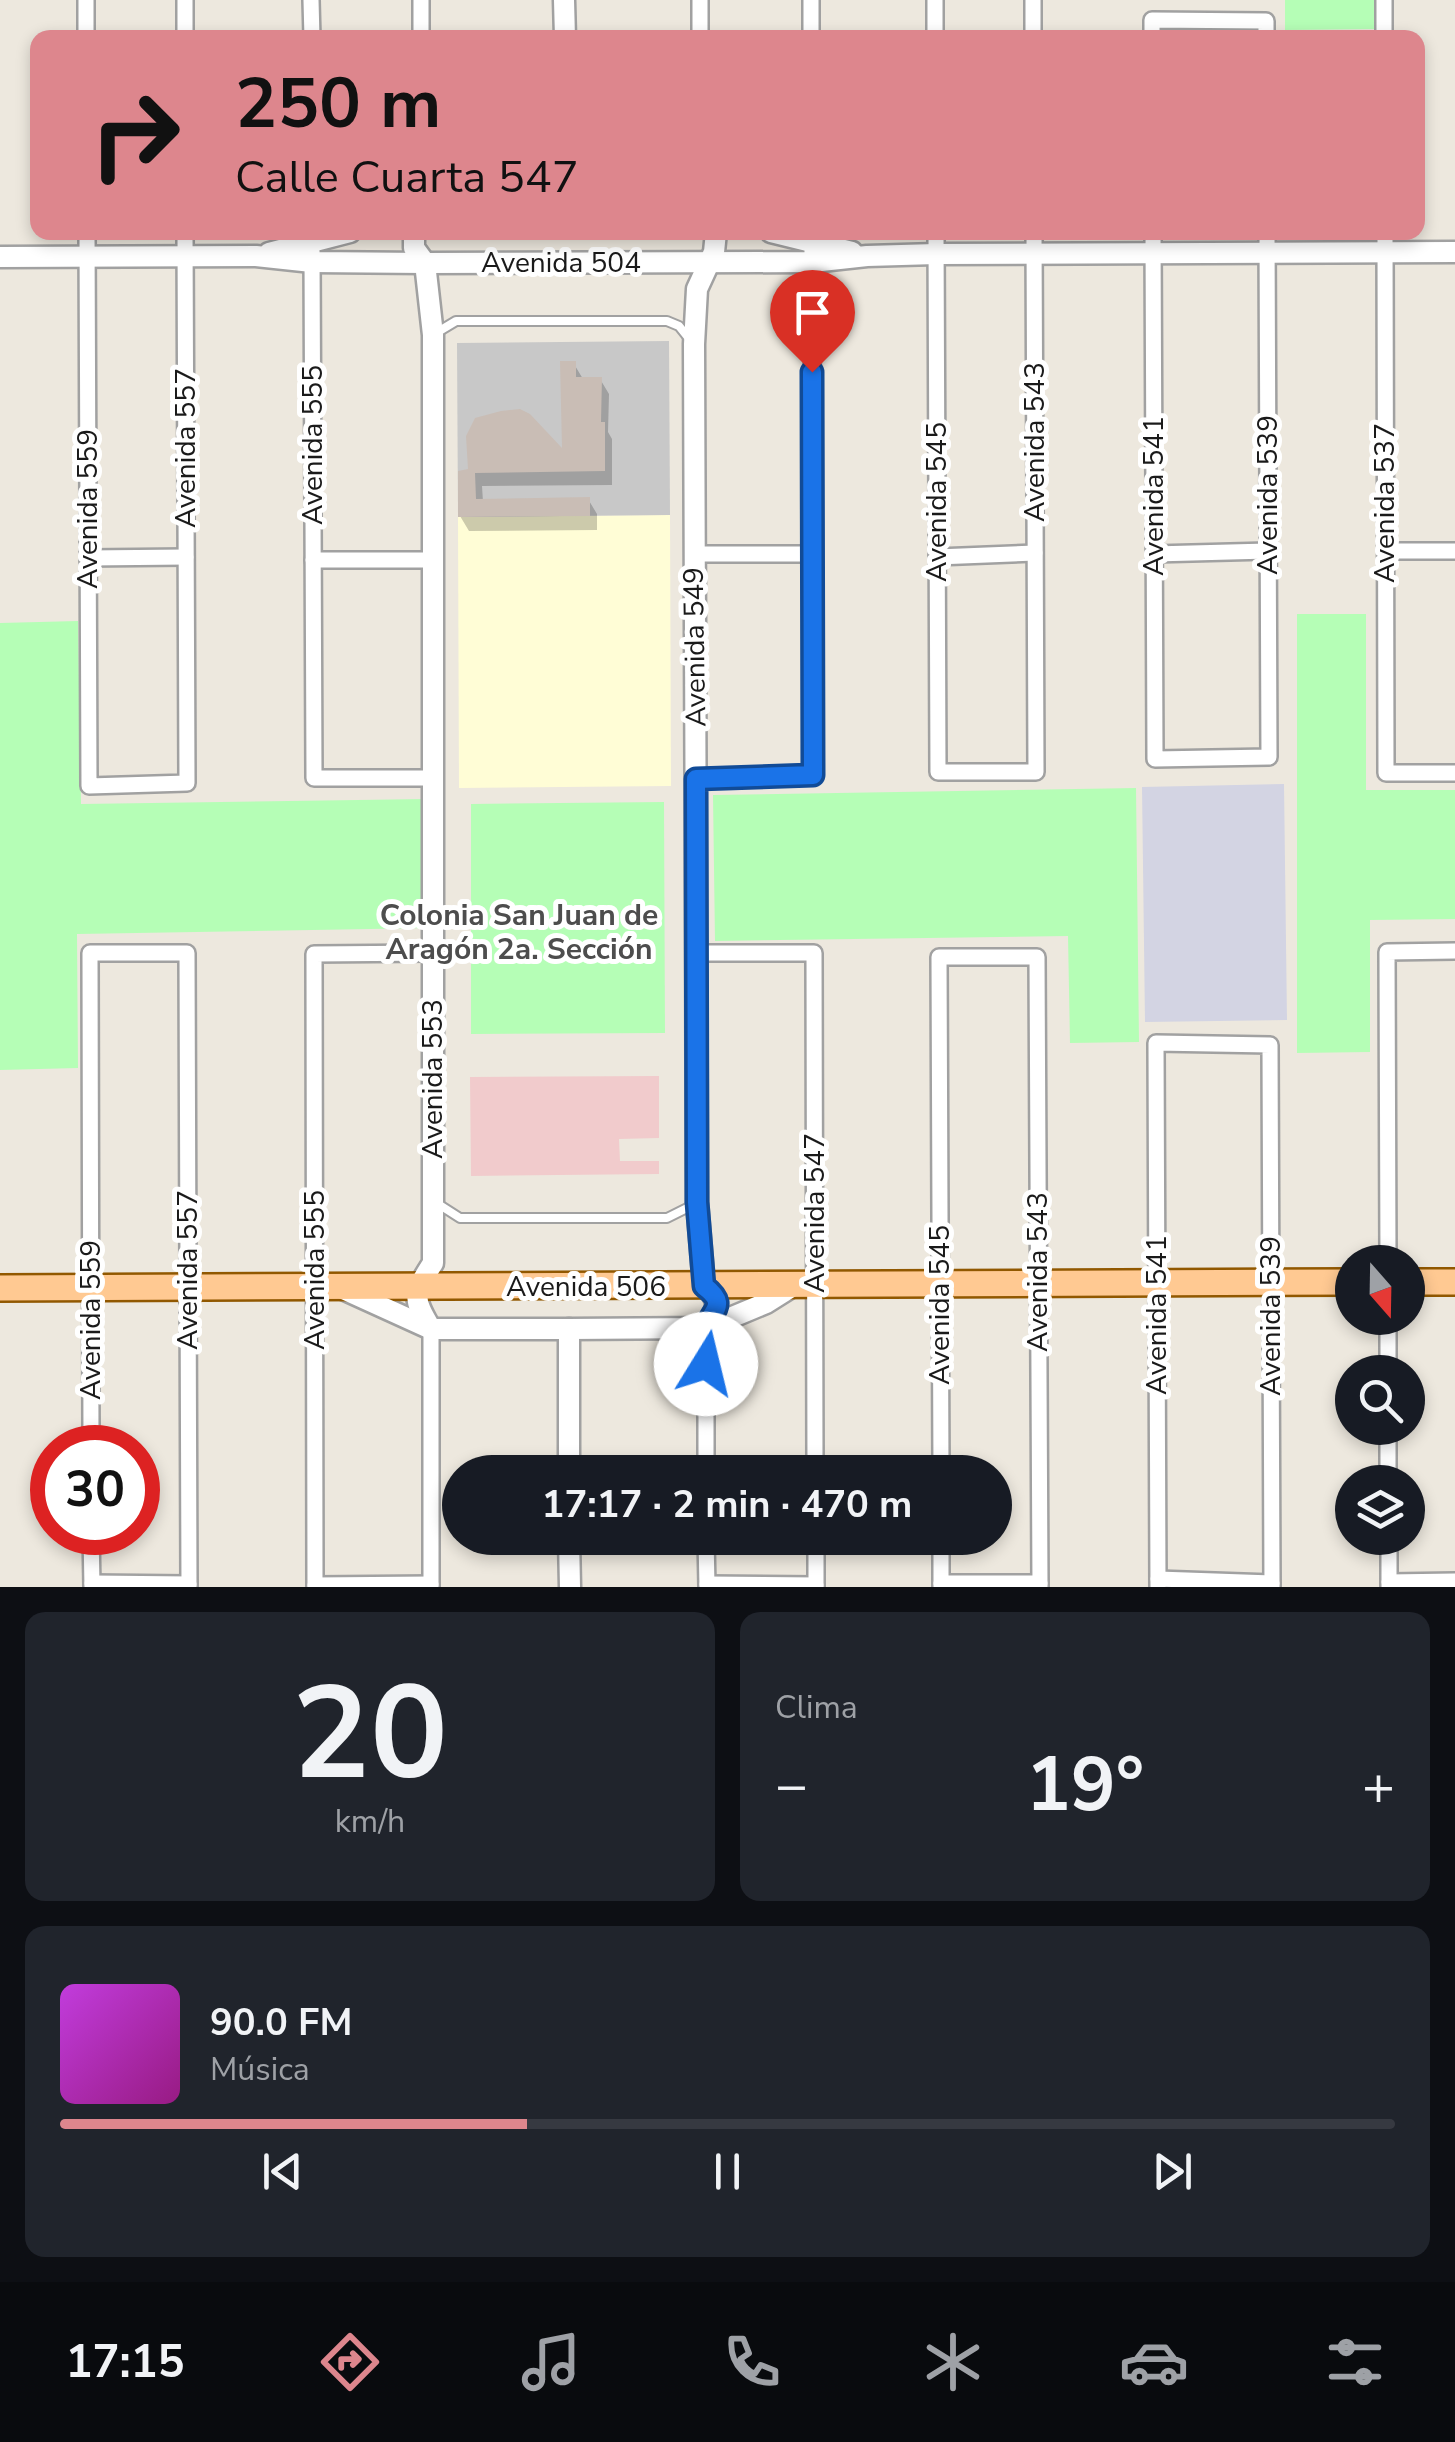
<!DOCTYPE html>
<html lang="es">
<head>
<meta charset="utf-8">
<style>
	:root { --surface:#171b24; --page:#20242c; --text:#f1f3f6; --muted:#9ea1a6; --line:#363941; --accent:#dd868d }
	body { margin:0; font-family:"Nunito Sans",sans-serif; background:var(--page); color:var(--text); height:100vh; display:flex; flex-direction:column; font-size:38px; white-space:nowrap }
	* { box-sizing:border-box; margin:0 }
	p { font-size:32px; color:var(--muted) }
	.icon { flex:none; width:55px; height:55px; fill:none; stroke:currentColor; stroke-width:2; stroke-linecap:round; stroke-linejoin:round }
	.map { position:relative; height:1587px; overflow:hidden }
	.drawer { display:flex; flex-direction:column; gap:25px; padding:25px; background:#0d0f14; flex:1 }
	.drawer>* { flex:none }
	.hud { position:absolute; left:30px; top:30px; width:1395px; height:210px; border-radius:20px; box-shadow:0 5px 15px #0003; background:#dd868d; color:#111; overflow:hidden }
	.needle { width:65px; rotate:160deg }
	.fabs { position:absolute; left:1335px; top:1245px; display:grid; gap:20px }
	.fabs a { display:grid; place-items:center; width:90px; height:90px; border-radius:50%; background:var(--surface); box-shadow:0 5px 15px #0003; font-size:50px }
	.speed { position:absolute; left:30px; top:1425px; display:flex; gap:20px; font-size:50px; font-weight:700; text-align:center }
	.speed>* { display:grid; place-content:center; width:130px; height:130px; border-radius:50%; background:var(--surface); box-shadow:0 5px 15px #0003; line-height:1 }
	.speed .limit { border:15px solid #d22; background:#fff; color:#111 }
	.pin { position:absolute; display:grid; place-items:center; width:85px; height:85px; color:#fff; margin:-102px -42px; border-radius:50% 50% 50% 0; rotate:-45deg; box-shadow:0 0 10px #0007 }
	.pin .icon { rotate:45deg }
	.me { position:absolute; width:110px; margin:-55px; rotate:9deg; stroke-linejoin:round; filter:drop-shadow(0 0 8px #0008) }
	.turn { display:flex; align-items:center; gap:35px; height:210px; padding:0 40px; font-size:45px }
	.turn .icon { width:130px; height:130px; stroke-width:2.5 }
	.turn b { display:block; font-size:70px; line-height:85px }
	.big { font-size:75px; font-weight:700; line-height:1.1 }
	.drawer .tile { flex:1; display:flex; flex-direction:column; justify-content:center; gap:15px; min-width:0; padding:0 35px; border-radius:20px; background:var(--page) }
	.drawer .dial { align-items:center; gap:0 }
	.dial b { font-size:130px; line-height:1 }
	.song { display:flex; align-items:center; gap:30px }
	.cover { width:120px; height:120px; border-radius:15px; background:linear-gradient(135deg,hsl(290 70% 55%),hsl(310 70% 35%)) }
	.played { height:10px; border-radius:5px; background:linear-gradient(90deg,var(--accent) 35%,var(--line) 35%) }
	.keys { display:flex; justify-content:space-around; direction:ltr }
	.heat { display:flex; justify-content:space-between; align-items:center; font-size:55px; direction:ltr }
	.drawer .tiles { flex:1; display:grid; gap:25px; grid-template-columns:1fr 1fr }
	.tile:last-child { grid-column:span 2 }
	.trip { position:absolute; left:442px; top:1455px; width:570px; height:100px; border-radius:50px; background:var(--surface); box-shadow:0 5px 15px #0003; font-weight:700; line-height:100px; text-align:center }
	.tab-bar { display:flex; height:160px; justify-content:space-around; align-items:center; background:#090b0e; color:var(--muted) }
	.tab-bar .icon { width:70px; height:70px }
	.tab-bar .on { color:var(--accent) }
	.tab-bar b { font-size:45px; color:var(--text) }
	.map>svg:first-child { display:block }
	.commercial { fill:#f1cbcc }
	.education { fill:#fffdd6 }
	.religious { fill:#c8c8c8 }
	.park { fill:#b5feb6 }
	.plaza { fill:#d3d4e3 }
	.shadow { fill:#0003 }
	.building { fill:#c9bdb5 }
	.lines { fill:none; stroke-linecap:round; stroke-linejoin:round }
	.service-casing { stroke:#a1a1a1; stroke-width:12 }
	.minor-casing { stroke:#a1a1a1; stroke-width:20 }
	.tertiary-casing { stroke:#a1a1a1; stroke-width:25 }
	.primary-casing { stroke:#915800; stroke-width:30 }
	.service { stroke:#fff; stroke-width:8 }
	.minor { stroke:#fff; stroke-width:15 }
	.tertiary { stroke:#fff; stroke-width:20 }
	.primary { stroke:#ffc992; stroke-width:25 }
	.route-casing { stroke:#114b97; stroke-width:25 }
	.route { stroke:#1a73e8; stroke-width:18 }
	.labels { text-anchor:middle; dominant-baseline:central; stroke-width:10; stroke-linejoin:round; paint-order:stroke }
	.street-label { font-size:28px; fill:#1a1a1a; stroke:#fff }
	.neighbourhood-label { font-size:30px; font-weight:bold; fill:#4d4d4d; stroke:#fff }
</style>
</head>
<body>
<div class="map">
<svg width="1455" height="1587" viewBox="0 0 1455 1587">
	<rect width="100%" height="100%" fill="#ede8de"/>
	<!-- commercial -->
	<polygon class="commercial" points="659,1076 659,1138 619,1139 620,1161 659,1161 659,1174 471,1176 470,1077"/>
	<!-- education -->
	<polygon class="education" points="670,515 671,786 459,788 458,517"/>
	<!-- religious -->
	<polygon class="religious" points="669,341 670,515 458,517 457,343"/>
	<!-- park -->
	<g class="park">
		<polygon points="1285,0 1374,0 1374,29 1285,30"/>
		<polygon points="1297,614 1366,614 1366,790 1455,790 1455,919 1370,920 1370,1052 1297,1053"/>
		<polygon points="78,621 81,804 427,799 429,928 77,934 78,1068 0,1070 0,623"/>
		<polygon points="1136,788 1139,1042 1070,1043 1068,936 715,941 713,795"/>
		<polygon points="664,802 665,1033 471,1034 471,804"/>
	</g>
	<!-- plaza -->
	<polygon class="plaza" points="1284,784 1287,1020 1145,1022 1142,787"/>
	<!-- shadow -->
	<polygon class="shadow" points="574,364 583,379 600,379 609,394 608,432 612,439 612,485 482,486 483,502 588,499 597,514 597,530 469,531 460,516 471,472 564,454"/>
	<!-- building -->
	<polygon class="building" points="560,361 576,361 576,377 602,377 601,422 605,422 605,471 475,473 476,499 590,497 590,516 458,517 458,471 468,469 466,436 475,418 501,411 520,409 530,414 562,448"/>
	<g class="lines">
		<!-- service casing -->
		<g class="service-casing">
			<g id="service">
				<polyline points="436,333 456,321 667,321 679,326 691,341"/>
				<polyline points="435,1202 460,1218 667,1218 693,1205"/>
			</g>
		</g>
		<!-- minor casing -->
		<g class="minor-casing">
			<g id="minor">
				<polyline points="86,0 86,38"/>
				<polyline points="185,0 185,38"/>
				<polyline points="311,0 312,38"/>
				<polyline points="421,0 421,38"/>
				<polyline points="700,0 700,38"/>
				<polyline points="811,0 811,38"/>
				<polyline points="935,0 935,38"/>
				<polyline points="1033,0 1033,38"/>
				<polyline points="1384,0 1384,38"/>
				<polyline points="1152,38 1152,20 1266,21 1266,38"/>
				<polyline points="87,232 89,786 187,783 185,232"/>
				<polyline points="936,232 938,772 1036,772 1034,232"/>
				<polyline points="1153,232 1155,759 1269,757 1267,232"/>
				<polyline points="1385,232 1386,773 1455,773"/>
				<polyline points="312,251 314,778 433,778"/>
				<polyline points="1386,551 1455,551"/>
				<polyline points="694,554 813,554"/>
				<polyline points="1154,554 1268,551"/>
				<polyline points="937,557 1035,553"/>
				<polyline points="88,558 186,557"/>
				<polyline points="313,560 433,560"/>
				<polyline points="696,779 813,775 812,251"/>
				<polyline points="697,953 814,953 815,1472"/>
				<polyline points="1388,1262 1387,952 1455,951"/>
				<polyline points="1388,1318 1388,1372"/>
				<polyline points="706,1328 706,1472"/>
				<polyline points="431,1329 431,1587"/>
				<polyline points="1388,1428 1388,1482"/>
				<polyline points="91,1448 90,953 187,953 189,1587"/>
				<polyline points="941,1472 939,957 1037,957 1040,1587"/>
				<polyline points="91,1532 92,1587"/>
				<polyline points="706,1538 707,1587"/>
				<polyline points="816,1538 816,1587"/>
				<polyline points="941,1538 941,1587"/>
				<polyline points="1389,1538 1389,1587"/>
				<polyline points="1158,1579 1272,1583"/>
				<polyline points="1389,1582 1455,1581"/>
				<polyline points="92,1583 189,1584"/>
				<polyline points="941,1583 1040,1583"/>
				<polyline points="707,1584 816,1585"/>
				<polyline points="315,1585 431,1584"/>
				<polyline points="315,1587 314,954 433,953"/>
				<polyline points="1158,1587 1156,1043 1270,1045 1272,1587"/>
			</g>
		</g>
		<!-- tertiary casing -->
		<g class="tertiary-casing">
			<g id="tertiary">
				<polyline points="564,0 565,38"/>
				<polyline points="414,232 414,248 425,263"/>
				<polyline points="771,232 852,252"/>
				<polyline points="269,253 350,232"/>
				<polyline points="0,257 256,256 312,262 425,263 812,262 867,256 936,254 1455,252"/>
				<path d="M425 263 433 335V1263C413 1294 412 1297 431 1329"/>
				<polyline points="343,1289 431,1329 569,1329 706,1328 766,1303 793,1286"/>
				<path d="M706 1328C717 1311 722 1300 704 1286L697 1202 694 344 697 289 714 252 716 232"/>
				<polyline points="569,1329 569,1472"/>
				<polyline points="569,1538 570,1587"/>
			</g>
		</g>
		<!-- primary casing -->
		<g class="primary-casing">
			<g id="primary">
				<polyline points="1408,1282 1455,1282"/>
				<polyline points="0,1288 1352,1282"/>
			</g>
		</g>
		<!-- service -->
		<use href="#service" class="service"/>
		<!-- minor -->
		<use href="#minor" class="minor"/>
		<!-- tertiary -->
		<use href="#tertiary" class="tertiary"/>
		<!-- primary -->
		<use href="#primary" class="primary"/>
	</g>
	<g class="lines">
		<!-- route casing -->
		<g class="route-casing">
			<path id="route" d="M706 1364C706 1353 704 1340 706 1329 710 1310 730 1306 704 1286L697 1202 696 779 813 775 812 372"/>
		</g>
		<!-- route -->
		<use href="#route" class="route"/>
	</g>
	<g class="labels">
		<!-- street labels -->
		<g class="street-label">
			<text x="561" y="263">Avenida 504</text>
			<text transform="translate(1035 442) rotate(-90)">Avenida 543</text>
			<text transform="translate(313 445) rotate(-90)">Avenida 555</text>
			<text transform="translate(186 448) rotate(-90)">Avenida 557</text>
			<text transform="translate(1268 495) rotate(-90)">Avenida 539</text>
			<text transform="translate(1154 496) rotate(-90)">Avenida 541</text>
			<text transform="translate(937 502) rotate(-90)">Avenida 545</text>
			<text transform="translate(1385 503) rotate(-90)">Avenida 537</text>
			<text transform="translate(88 509) rotate(-90)">Avenida 559</text>
			<text transform="translate(695 647) rotate(-91)">Avenida 549</text>
			<text transform="translate(433 1079) rotate(-90)">Avenida 553</text>
			<text transform="translate(815 1213) rotate(-90)">Avenida 547</text>
			<text transform="translate(188 1270) rotate(-90)">Avenida 557</text>
			<text transform="translate(315 1270) rotate(-90)">Avenida 555</text>
			<text transform="translate(1038 1272) rotate(-90)">Avenida 543</text>
			<text x="586" y="1287">Avenida 506</text>
			<text transform="translate(940 1305) rotate(-90)">Avenida 545</text>
			<text transform="translate(1157 1315) rotate(-90)">Avenida 541</text>
			<text transform="translate(1271 1316) rotate(-90)">Avenida 539</text>
			<text transform="translate(91 1320) rotate(-90)">Avenida 559</text>
		</g>
		<!-- neighbourhood labels -->
		<g class="neighbourhood-label">
			<text x="519" y="915">Colonia San Juan de<tspan x="519" dy="34">Aragón 2a. Sección</tspan></text>
		</g>
	</g>
</svg>
<div class="fabs">
<a><svg class="needle" viewBox="-14 -14 28 28"><path d="M0-13l5 13h-10z" fill="#e53935"/><path d="M0 13l5-13h-10z" fill="#9ea1a6"/></svg></a>
<a><svg class="icon" aria-label="search" viewBox="0 0 24 24"><circle cx="10" cy="10" r="6"/><path d="M15 15l6 6"/></svg></a>
<a><svg class="icon" aria-label="layers" viewBox="0 0 24 24"><path d="M12 4l9 5-9 5-9-5zM3 14l9 5 9-5"/></svg></a>
</div>
<div class="speed"><div class="limit">30</div></div>
<div class="pin" style="left:812px;top:372px;background:#d93025"><svg class="icon" aria-label="arrive" viewBox="0 0 24 24"><path d="M6 21V4h12l-3 4 3 4H6"/></svg></div>
<svg class="me" style="left:706px;top:1364px" viewBox="-20 -20 40 40"><circle r="19" fill="#fff"/><path d="M0-13L10 11 0 6-10 11z" fill="#1a73e8"/></svg>
<div class="trip">17:17 · 2 min · 470 m</div>
<div class="hud">
<div class="turn"><svg class="icon" aria-label="right" viewBox="0 0 24 24"><path d="M7 20v-9h11M14 6l5 5-5 5"/></svg><div><b>250 m</b>Calle Cuarta 547</div></div>
</div>
</div>
<section class="drawer">
<div class="tiles">
<div class="tile dial"><b>20</b><p>km/h</p></div>
<div class="tile"><p>Clima</p>
<div class="heat"><a>−</a><b class="big">19°</b><a>+</a></div>
</div>
<div class="tile">
<div class="song"><i class="cover"></i><div><b>90.0 FM</b><p>Música</p></div></div>
<div class="played"></div>
<div class="keys"><svg class="icon" aria-label="previous" viewBox="0 0 24 24"><path d="M18 5L8 12l10 7zM5 5v14"/></svg><svg class="icon" aria-label="pause" viewBox="0 0 24 24"><path d="M8 5v14M16 5v14"/></svg><svg class="icon" aria-label="next" viewBox="0 0 24 24"><path d="M6 5l10 7-10 7zM19 5v14"/></svg></div>
</div>
</div>
</section>
<nav class="tab-bar">
<b>17:15</b>
<svg class="icon on" aria-label="directions" viewBox="0 0 24 24"><path d="M12 3l9 9-9 9-9-9zM9 14v-3h6M13 9l2 2-2 2"/></svg>
<svg class="icon" aria-label="music" viewBox="0 0 24 24"><path d="M9 18V5l10-2v13"/><circle cx="6" cy="18" r="3"/><circle cx="16" cy="16" r="3"/></svg>
<svg class="icon" aria-label="phone" viewBox="0 0 24 24"><path d="M5 4h4l2 5-3 2q2 4 5 5l2-3 5 2v4C11 20 4 13 5 4z"/></svg>
<svg class="icon" aria-label="climate" viewBox="0 0 24 24"><path d="M12 3v18M4 7l16 10M4 17L20 7"/></svg>
<svg class="icon" aria-label="car" viewBox="0 0 24 24"><path d="M5 17H2v-5l4-1 3-4h7l3 4 3 1v5h-3M9 17h6M6 11h13"/><circle cx="7" cy="17" r="2"/><circle cx="17" cy="17" r="2"/></svg>
<svg class="icon" aria-label="filters" viewBox="0 0 24 24"><path d="M4 7h16M4 17h16"/><circle cx="9" cy="7" r="2"/><circle cx="15" cy="17" r="2"/></svg>
</nav>
</body>
</html>
